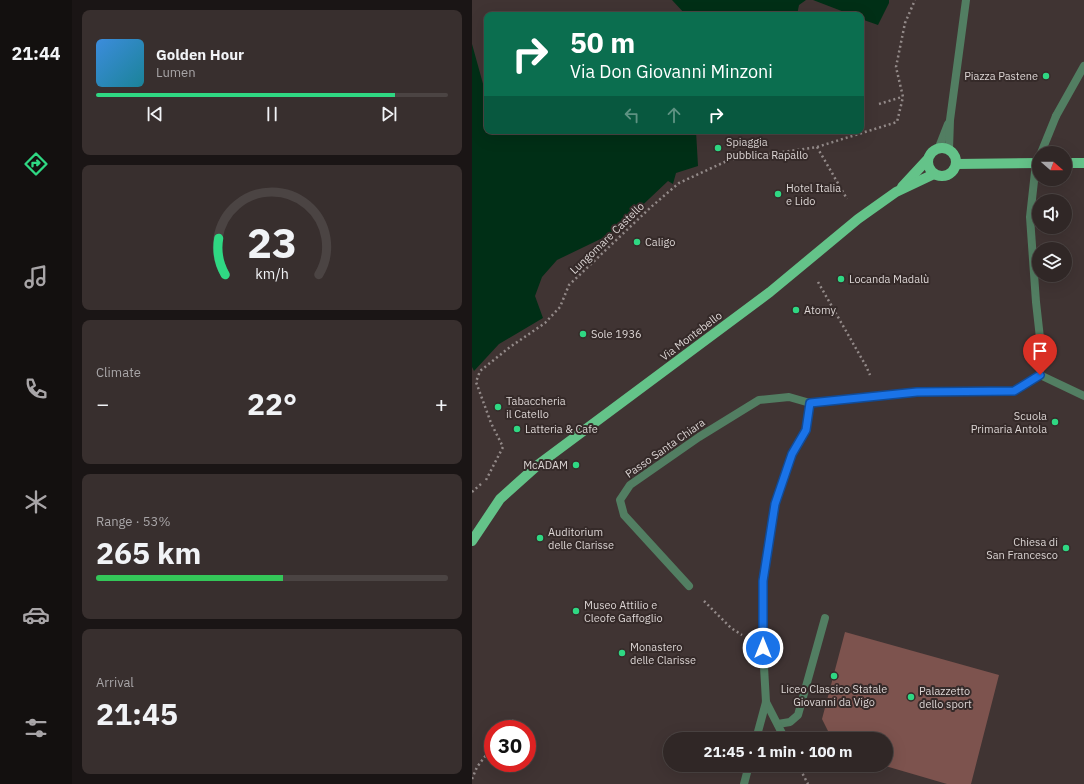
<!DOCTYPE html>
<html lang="en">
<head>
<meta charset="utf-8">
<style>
	:root { --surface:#302726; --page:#382f2e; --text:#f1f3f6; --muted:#a8a5a7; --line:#4b4443; --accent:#2fd883 }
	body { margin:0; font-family:"IBM Plex Sans",sans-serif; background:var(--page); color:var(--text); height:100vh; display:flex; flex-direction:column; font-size:15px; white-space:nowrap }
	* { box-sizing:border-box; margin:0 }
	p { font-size:13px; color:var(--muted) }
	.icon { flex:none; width:22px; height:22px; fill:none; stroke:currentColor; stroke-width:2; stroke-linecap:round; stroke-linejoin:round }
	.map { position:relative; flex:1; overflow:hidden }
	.drawer { display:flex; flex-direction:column; gap:10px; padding:10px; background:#1a1515; width:400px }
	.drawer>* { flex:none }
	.top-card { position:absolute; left:12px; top:12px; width:380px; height:122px; border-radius:8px; box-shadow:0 4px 16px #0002,0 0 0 1px var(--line); background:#0b6e4f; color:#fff; overflow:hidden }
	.needle { width:26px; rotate:110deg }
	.controls { position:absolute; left:560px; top:146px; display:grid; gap:8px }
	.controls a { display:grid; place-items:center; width:40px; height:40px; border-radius:50%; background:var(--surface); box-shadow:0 4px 16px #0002,0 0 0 1px var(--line); font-size:20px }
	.speed { position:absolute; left:12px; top:720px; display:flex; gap:8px; font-size:20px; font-weight:700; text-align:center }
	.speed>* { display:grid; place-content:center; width:52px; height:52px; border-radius:50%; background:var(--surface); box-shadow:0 4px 16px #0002,0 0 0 1px var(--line); line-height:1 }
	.speed .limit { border:6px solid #d22; background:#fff; color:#111 }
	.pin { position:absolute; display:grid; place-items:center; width:34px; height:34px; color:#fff; margin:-41px -17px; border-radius:50% 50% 50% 0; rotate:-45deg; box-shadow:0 0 4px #0007 }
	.pin .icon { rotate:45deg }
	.me { position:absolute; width:44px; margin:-22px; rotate:0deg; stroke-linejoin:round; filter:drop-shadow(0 0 3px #0008) }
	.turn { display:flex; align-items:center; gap:14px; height:84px; padding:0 20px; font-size:18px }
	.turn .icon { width:52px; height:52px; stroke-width:2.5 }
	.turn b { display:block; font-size:28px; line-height:34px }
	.lanes { display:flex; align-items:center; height:38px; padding:0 20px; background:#0003; justify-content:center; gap:20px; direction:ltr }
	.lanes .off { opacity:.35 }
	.big { font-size:30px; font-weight:700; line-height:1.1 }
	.drawer .card { flex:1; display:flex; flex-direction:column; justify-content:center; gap:6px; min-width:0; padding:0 14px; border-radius:8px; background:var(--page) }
	.drawer .dial { align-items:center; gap:0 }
	.dial svg { height:104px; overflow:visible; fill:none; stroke:var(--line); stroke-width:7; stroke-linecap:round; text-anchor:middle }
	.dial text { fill:var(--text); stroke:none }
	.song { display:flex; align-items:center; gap:12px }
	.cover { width:48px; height:48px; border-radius:6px; background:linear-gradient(135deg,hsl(210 70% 55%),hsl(190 70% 35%)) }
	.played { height:4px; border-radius:2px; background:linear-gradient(90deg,var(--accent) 85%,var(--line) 85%) }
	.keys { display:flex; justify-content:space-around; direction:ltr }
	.heat { display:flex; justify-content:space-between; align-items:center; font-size:22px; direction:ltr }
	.charge { height:6px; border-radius:3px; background:linear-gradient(90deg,#34c759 53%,var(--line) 0) }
	.trip { position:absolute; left:191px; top:732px; width:230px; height:40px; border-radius:20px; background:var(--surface); box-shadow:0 4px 16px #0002,0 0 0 1px var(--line); font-weight:700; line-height:40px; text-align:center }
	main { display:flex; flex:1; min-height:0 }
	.tabs { display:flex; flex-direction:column; width:72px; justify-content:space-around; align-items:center; background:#13100f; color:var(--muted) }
	.tabs .icon { width:28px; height:28px }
	.tabs .active { color:var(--accent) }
	.tabs b { font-size:18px; color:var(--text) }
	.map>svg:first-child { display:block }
	.green { fill:#7d534e }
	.water { fill:#002f16 }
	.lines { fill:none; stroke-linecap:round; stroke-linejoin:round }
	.path { stroke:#938a89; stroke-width:2.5; stroke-dasharray:2 3; stroke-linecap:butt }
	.service { stroke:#527e62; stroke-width:8 }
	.pedestrian { stroke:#527e62; stroke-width:8 }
	.minor { stroke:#527e62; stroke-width:8 }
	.primary { stroke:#64c389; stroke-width:10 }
	.route-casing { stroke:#114b97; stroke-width:10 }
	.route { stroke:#1a73e8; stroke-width:7 }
	.poi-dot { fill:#2fd883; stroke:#352a29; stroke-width:1.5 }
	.labels { text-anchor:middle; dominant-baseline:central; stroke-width:4; stroke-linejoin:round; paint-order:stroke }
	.poi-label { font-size:11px; fill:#dcd5d4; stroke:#352a29; text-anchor:start }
	.street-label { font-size:11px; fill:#dcd5d4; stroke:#352a29 }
</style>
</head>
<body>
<main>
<nav class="tabs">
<b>21:44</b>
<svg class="icon active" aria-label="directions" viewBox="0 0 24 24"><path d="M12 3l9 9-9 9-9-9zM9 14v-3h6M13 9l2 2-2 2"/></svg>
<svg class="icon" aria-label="music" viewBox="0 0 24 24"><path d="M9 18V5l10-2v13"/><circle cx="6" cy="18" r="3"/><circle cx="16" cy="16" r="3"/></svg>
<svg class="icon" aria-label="phone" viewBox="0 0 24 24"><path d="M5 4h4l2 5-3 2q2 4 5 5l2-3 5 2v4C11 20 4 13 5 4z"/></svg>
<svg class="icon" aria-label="climate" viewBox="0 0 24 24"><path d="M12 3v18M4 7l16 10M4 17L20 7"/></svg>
<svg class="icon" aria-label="car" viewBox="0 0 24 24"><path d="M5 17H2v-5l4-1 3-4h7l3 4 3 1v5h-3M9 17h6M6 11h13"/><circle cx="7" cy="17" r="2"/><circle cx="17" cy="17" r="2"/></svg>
<svg class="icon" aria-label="filters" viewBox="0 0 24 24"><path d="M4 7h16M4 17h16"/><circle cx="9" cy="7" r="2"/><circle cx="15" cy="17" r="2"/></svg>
</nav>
<section class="drawer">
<div class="card">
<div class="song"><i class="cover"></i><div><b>Golden Hour</b><p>Lumen</p></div></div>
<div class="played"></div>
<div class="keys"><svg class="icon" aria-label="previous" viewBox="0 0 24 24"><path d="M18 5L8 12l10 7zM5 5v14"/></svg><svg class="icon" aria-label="pause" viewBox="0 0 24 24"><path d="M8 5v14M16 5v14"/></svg><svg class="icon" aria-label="next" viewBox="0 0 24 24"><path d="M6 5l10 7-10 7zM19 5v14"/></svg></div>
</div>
<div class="card dial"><svg viewBox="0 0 100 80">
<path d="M14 69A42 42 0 1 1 86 69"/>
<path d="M14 69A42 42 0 0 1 9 41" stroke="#2fd883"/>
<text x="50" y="56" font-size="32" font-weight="700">23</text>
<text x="50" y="72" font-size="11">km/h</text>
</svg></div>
<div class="card"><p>Climate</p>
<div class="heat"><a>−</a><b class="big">22°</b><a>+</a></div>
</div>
<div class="card"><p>Range · 53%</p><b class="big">265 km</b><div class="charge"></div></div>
<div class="card"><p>Arrival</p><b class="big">21:45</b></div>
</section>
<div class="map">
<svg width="612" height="784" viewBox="0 0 612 784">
	<rect width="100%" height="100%" fill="#403433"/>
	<!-- green -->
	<polygon class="green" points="373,632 527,675 499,784 475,784 410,765 414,765 414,739 360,739 350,719"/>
	<!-- water -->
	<g class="water">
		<polygon points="200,0 334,0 327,5 325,15 214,15"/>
		<polygon points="341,0 417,0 417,3 406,25 389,19 389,15 380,15"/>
		<polygon points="0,44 13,91 15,92 15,131 224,131 226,166 204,173 201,184 196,181 141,233 85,260 70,277 63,296 71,318 27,344 2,371 0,367"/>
	</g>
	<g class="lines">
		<!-- path -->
		<g class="path">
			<polyline points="407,104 430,97"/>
			<polyline points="345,147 375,199"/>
			<polyline points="346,282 394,366 398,375"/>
			<polyline points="14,480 31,447 19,423 4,382 8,371 38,347 73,323 88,307 97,285 179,207 207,183 257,160 345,147 425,122 431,97 424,67 433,23 443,0"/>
			<polyline points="0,492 9,484"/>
			<polyline points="232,601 259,628 270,635"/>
			<polyline points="34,729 43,718"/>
			<polyline points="326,765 336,784"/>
			<polyline points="0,779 5,767 21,746"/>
		</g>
		<!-- service -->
		<polyline class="service" points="306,724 318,722 326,715 353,618"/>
		<!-- pedestrian -->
		<polyline class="pedestrian" points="584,116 612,66"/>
		<!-- minor -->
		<g class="minor">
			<polyline points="467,147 476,124"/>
			<polyline points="477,149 478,120 494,0"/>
			<polyline points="569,153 584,116"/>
			<polyline points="567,157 564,163 558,217 564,302 568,338 568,375"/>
			<polyline points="568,375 612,396"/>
			<polyline points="217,586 152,515 148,500 158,485 227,437 287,400 317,397 338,403"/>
			<polyline points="294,702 313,739"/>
			<polyline points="284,739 294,702 291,649 291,581 303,504 320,454 334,430 338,403 445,392 542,391 568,375"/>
			<polyline points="272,784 277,765"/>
		</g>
		<!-- primary -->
		<g class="primary">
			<circle cx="470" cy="162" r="14"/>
			<polyline points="593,163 612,163"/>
			<polyline points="484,164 567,163"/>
			<polyline points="430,187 455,160"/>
			<polyline points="0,541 28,499 67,464 298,292 386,219 424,192 462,174"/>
		</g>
	</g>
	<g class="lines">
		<!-- route casing -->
		<g class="route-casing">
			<polyline id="route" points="291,648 291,581 303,504 320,454 334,430 338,403 445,392 542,391 568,375"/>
		</g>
		<!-- route -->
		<use href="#route" class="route"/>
	</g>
	<!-- markers -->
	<g class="poi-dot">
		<circle cx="574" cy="76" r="4"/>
		<circle cx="246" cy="148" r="4"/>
		<circle cx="306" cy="194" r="4"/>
		<circle cx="165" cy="242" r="4"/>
		<circle cx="369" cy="279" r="4"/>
		<circle cx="324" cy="310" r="4"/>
		<circle cx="111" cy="334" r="4"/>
		<circle cx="26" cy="407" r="4"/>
		<circle cx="583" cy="422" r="4"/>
		<circle cx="45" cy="429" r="4"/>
		<circle cx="104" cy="465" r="4"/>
		<circle cx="68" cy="538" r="4"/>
		<circle cx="594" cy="548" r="4"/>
		<circle cx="104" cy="611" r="4"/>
		<circle cx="150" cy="653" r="4"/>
		<circle cx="362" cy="676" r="4"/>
		<circle cx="439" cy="697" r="4"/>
	</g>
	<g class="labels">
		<!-- poi labels -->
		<g class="poi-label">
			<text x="566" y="76" text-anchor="end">Piazza Pastene</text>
			<text x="254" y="142">Spiaggia<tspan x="254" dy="13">pubblica Rapallo</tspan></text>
			<text x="314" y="188">Hotel Italia<tspan x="314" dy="13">e Lido</tspan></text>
			<text x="173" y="242">Caligo</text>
			<text x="377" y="279">Locanda Madalù</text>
			<text x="332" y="310">Atomy</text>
			<text x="119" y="334">Sole 1936</text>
			<text x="34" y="401">Tabaccheria<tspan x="34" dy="13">il Catello</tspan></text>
			<text x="575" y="416" text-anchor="end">Scuola<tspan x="575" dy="13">Primaria Antola</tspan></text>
			<text x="53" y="429">Latteria &amp; Cafe</text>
			<text x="96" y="465" text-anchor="end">McADAM</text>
			<text x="76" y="532">Auditorium<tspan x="76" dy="13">delle Clarisse</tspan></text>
			<text x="586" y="542" text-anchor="end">Chiesa di<tspan x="586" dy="13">San Francesco</tspan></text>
			<text x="112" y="605">Museo Attilio e<tspan x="112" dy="13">Cleofe Gaffoglio</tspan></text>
			<text x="158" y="647">Monastero<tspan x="158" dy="13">delle Clarisse</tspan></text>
			<text x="362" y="689" text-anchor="middle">Liceo Classico Statale<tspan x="362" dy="13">Giovanni da Vigo</tspan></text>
			<text x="447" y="691">Palazzetto<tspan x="447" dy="13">dello sport</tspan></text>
		</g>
		<!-- street labels -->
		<g class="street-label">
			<text transform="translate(135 238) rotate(-44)">Lungomare Castello</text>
			<text transform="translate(219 336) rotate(-37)">Via Montebello</text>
			<text transform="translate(193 448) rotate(-35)">Passo Santa Chiara</text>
		</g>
	</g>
</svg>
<div class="controls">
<a><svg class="needle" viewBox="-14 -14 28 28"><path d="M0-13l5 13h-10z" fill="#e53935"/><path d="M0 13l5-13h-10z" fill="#a8a5a7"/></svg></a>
<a><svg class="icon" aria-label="sound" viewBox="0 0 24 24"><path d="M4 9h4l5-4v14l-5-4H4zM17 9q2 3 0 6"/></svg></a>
<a><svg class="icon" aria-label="layers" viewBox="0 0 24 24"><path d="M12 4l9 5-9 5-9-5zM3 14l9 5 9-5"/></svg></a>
</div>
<div class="speed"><div class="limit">30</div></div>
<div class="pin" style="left:568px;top:375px;background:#d93025"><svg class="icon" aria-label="arrive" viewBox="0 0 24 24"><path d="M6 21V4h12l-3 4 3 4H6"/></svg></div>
<svg class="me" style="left:291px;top:648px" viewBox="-20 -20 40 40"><circle r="17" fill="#1a73e8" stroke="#fff" stroke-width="3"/><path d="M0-11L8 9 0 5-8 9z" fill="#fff"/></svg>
<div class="trip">21:45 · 1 min · 100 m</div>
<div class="top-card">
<div class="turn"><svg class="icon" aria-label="right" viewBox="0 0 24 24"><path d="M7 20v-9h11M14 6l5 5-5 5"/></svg><div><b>50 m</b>Via Don Giovanni Minzoni</div></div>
<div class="lanes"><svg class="icon off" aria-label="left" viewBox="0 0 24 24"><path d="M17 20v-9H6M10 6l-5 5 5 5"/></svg><svg class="icon off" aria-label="ahead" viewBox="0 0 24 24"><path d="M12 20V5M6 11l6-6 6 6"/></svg><svg class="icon" aria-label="right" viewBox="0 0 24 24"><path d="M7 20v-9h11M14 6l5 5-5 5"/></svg></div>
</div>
</div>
</main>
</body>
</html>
